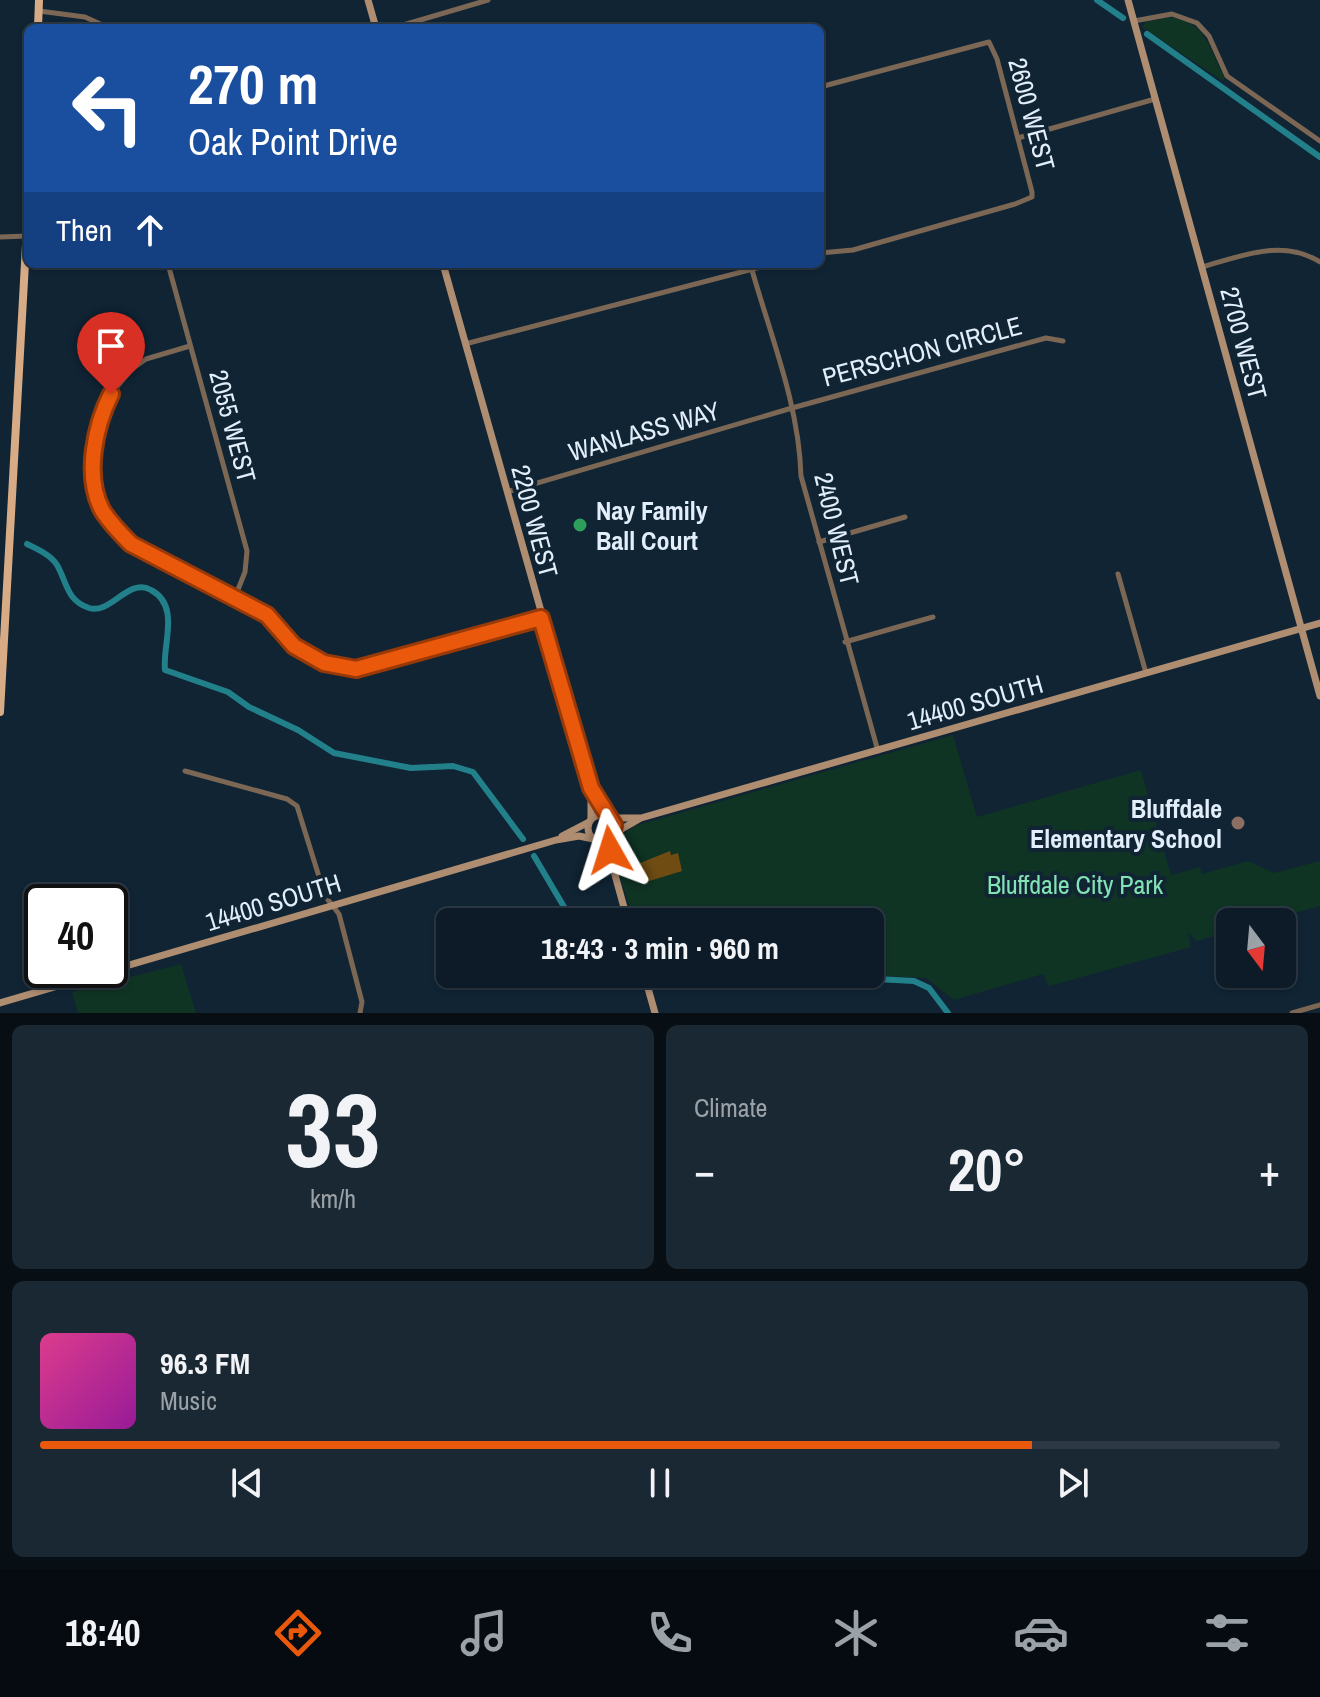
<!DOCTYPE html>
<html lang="en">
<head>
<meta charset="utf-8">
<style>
	:root { --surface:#0c1b27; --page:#1a2833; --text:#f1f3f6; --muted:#9aa1a7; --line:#2c3944; --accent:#ea580c }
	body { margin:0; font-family:"Archivo Narrow",sans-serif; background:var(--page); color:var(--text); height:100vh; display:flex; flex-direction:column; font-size:30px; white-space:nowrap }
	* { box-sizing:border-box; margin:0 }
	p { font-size:26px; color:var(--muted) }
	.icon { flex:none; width:44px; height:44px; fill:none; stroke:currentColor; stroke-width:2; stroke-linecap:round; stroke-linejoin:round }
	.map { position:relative; height:1013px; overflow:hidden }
	.side { display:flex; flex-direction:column; gap:12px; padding:12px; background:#070f15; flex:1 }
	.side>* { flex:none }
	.hud { position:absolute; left:24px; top:24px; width:800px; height:244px; border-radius:12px; box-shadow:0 2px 6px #0004,0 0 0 2px var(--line); background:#1a4fa0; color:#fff; overflow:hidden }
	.needle { width:52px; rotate:164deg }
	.fabs { position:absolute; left:1216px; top:908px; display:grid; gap:16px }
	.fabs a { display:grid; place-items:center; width:80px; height:80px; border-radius:12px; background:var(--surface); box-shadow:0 2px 6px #0004,0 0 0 2px var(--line); font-size:40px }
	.speed { position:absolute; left:24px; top:884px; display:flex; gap:16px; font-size:40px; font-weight:700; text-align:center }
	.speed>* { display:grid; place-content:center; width:104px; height:104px; border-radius:50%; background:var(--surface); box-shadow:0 2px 6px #0004,0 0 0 2px var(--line); line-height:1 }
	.speed .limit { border:4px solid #111; border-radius:12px; background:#fff; color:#111 }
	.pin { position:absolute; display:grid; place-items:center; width:68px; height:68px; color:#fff; margin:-82px -34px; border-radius:50% 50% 50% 0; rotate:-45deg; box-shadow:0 0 8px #0007 }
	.pin .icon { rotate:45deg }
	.me { position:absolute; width:88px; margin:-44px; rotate:354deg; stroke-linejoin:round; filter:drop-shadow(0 0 6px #0008) }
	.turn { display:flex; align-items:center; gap:28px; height:168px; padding:0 32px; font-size:36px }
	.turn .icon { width:104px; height:104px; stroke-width:2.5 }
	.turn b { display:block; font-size:56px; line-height:68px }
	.then { display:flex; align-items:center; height:76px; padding:0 32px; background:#0003; gap:16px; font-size:30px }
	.big { font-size:60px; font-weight:700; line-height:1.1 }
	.side .widget { flex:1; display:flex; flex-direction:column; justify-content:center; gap:12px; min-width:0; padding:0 28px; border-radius:12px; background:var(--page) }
	.side .dial { align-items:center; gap:0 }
	.dial b { font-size:104px; line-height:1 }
	.song { display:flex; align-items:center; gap:24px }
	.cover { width:96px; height:96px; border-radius:12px; background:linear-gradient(135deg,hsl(330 70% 55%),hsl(300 70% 35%)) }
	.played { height:8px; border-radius:4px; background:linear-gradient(90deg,var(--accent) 80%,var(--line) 80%) }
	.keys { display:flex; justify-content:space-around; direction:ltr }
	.heat { display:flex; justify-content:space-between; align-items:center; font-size:44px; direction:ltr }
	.side .tiles { flex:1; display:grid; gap:12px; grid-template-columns:1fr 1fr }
	.widget:last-child { grid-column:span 2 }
	.trip { position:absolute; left:436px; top:908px; width:448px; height:80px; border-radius:12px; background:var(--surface); box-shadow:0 2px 6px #0004,0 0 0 2px var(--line); font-weight:700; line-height:80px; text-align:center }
	.tab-bar { display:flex; height:128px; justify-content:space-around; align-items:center; background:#050b10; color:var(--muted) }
	.tab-bar .icon { width:56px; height:56px }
	.tab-bar .current { color:var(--accent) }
	.tab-bar b { font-size:36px; color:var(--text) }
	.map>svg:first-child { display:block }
	.green { fill:#0f3424 }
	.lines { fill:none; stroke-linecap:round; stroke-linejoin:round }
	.canal { stroke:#22808a; stroke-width:6 }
	.building { fill:#6e4c12 }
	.street { stroke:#7c6755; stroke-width:5 }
	.secondary { stroke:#af8d71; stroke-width:7 }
	.primary { stroke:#d7ab86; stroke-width:8 }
	.route-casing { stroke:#983908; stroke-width:20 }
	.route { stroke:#ea580c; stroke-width:14 }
	.leisure-dot { fill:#2e9e5b; stroke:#102434; stroke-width:3 }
	.education-dot { fill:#8d6e63; stroke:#102434; stroke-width:3 }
	.labels { text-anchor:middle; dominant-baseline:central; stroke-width:8; stroke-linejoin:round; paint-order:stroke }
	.street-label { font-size:26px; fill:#e2eef9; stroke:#102434 }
	.poi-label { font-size:26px; font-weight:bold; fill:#e2eef9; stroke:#102434; text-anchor:start }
	.park-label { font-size:26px; fill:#82e3b4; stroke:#102434 }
</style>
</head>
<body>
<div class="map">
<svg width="1320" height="1013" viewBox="0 0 1320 1013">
	<rect width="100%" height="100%" fill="#102434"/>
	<!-- green -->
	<g class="green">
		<path d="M1171 17C1210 25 1207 49 1225 77L1223 81 1142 27 1146 22Z"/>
		<polygon points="953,735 977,817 1141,770 1171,875 1200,867 1202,874 1248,861 1274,873 1320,861 1320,906 1263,922 1230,922 1230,931 1197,941 1188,933 1191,947 1049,986 1043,974 954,1000 926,978 840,974 870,974 870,922 635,922 614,859 615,841 634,826"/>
		<polygon points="181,964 196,1013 78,1013 72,992"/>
	</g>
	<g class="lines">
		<!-- canal -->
		<g class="canal">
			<polyline points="1097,0 1123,18"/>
			<polyline points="1147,34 1320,157"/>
			<path d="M27 544C37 549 51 555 57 565 67 582 66 600 89 608 111 615 128 577 151 590 181 606 162 645 165 670L228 692 249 707 298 730 334 753 411 768 453 766 473 772 523 839"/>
			<polyline points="534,856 573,922"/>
			<polyline points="783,974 914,981 929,988 948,1013"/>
		</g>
	</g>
	<!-- building -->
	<polygon class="building" points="670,851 671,855 678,853 682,871 646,882 640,863"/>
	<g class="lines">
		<!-- street -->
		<g class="street">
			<polyline points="39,11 85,17 109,28"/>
			<polyline points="1134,21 1172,14 1197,23 1209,36 1227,76 1320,141"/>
			<polyline points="393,28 488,0"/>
			<polyline points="820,87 989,42 997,59 1032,192 1032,197 1015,204 853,250 820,253"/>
			<polyline points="1018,138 1155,99"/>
			<polyline points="0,237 27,236"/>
			<polyline points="168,264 247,551 245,572 235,597"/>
			<path d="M1202 267C1242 256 1282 238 1320 262"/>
			<path d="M752 270C771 337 799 405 801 476L878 751"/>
			<polyline points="465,344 772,264"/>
			<polyline points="190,346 146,359 132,369 111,394 100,415 96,443 97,491 101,508 131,544 267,615 294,646 324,663 356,669 541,618"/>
			<polyline points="507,492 792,408 1046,338 1063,341"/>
			<polyline points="819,542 905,517"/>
			<polyline points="1118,574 1146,673"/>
			<polyline points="845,642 933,617"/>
			<polyline points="185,771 287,799 297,806 325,896 339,914 362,1002 360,1013"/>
			<polyline points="1292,1013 1320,1005"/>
		</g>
		<!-- secondary -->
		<g class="secondary">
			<polyline points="368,0 376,28"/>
			<polyline points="1128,0 1320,696"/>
			<polyline points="443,264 591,788 591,819"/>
			<polyline points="594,793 607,816"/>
			<circle cx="601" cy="828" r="13"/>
			<polyline points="610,818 641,818 1320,623"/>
			<polyline points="613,834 639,819"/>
			<polyline points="562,836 589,822"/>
			<polyline points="612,836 612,864 628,922"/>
			<polyline points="596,840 610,863"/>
			<polyline points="644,974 655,1013"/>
			<polyline points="0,1003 556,840 579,836 593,839"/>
		</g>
		<!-- primary -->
		<g class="primary">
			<polyline points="38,28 39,0"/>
			<polyline points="0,712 28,209"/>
		</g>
	</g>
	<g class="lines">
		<!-- route casing -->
		<g class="route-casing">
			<path id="route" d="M111 394C95 426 84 476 102 510 110 523 120 533 131 544L267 615 294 646 324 663 356 669 541 618 591 788 614 825 610 850"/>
		</g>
		<!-- route -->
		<use href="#route" class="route"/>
	</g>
	<!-- markers -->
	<circle class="leisure-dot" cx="580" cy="525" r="8"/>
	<circle class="education-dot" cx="1238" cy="823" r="8"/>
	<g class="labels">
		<!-- street labels -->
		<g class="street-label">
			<text transform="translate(1032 114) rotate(75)">2600 WEST</text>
			<text transform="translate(1244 343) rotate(75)">2700 WEST</text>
			<text transform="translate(922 351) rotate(-15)">PERSCHON CIRCLE</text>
			<text transform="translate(233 426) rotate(75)">2055 WEST</text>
			<text transform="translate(644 431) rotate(-16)">WANLASS WAY</text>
			<text transform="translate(535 521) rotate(75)">2200 WEST</text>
			<text transform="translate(837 529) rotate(76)">2400 WEST</text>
			<text transform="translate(975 702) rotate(-16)">14400 SOUTH</text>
			<text transform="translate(273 902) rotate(-17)">14400 SOUTH</text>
		</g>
		<!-- poi labels -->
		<g class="poi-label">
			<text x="596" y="510">Nay Family<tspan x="596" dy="30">Ball Court</tspan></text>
			<text x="1222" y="808" text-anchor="end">Bluffdale<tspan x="1222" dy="30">Elementary School</tspan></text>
		</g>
		<!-- park labels -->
		<g class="park-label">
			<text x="1075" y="884">Bluffdale City Park</text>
		</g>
	</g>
</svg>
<div class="fabs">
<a><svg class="needle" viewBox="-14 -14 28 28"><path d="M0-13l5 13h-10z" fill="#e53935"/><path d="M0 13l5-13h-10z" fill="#9aa1a7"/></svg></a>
</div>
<div class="speed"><div class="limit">40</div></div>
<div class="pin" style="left:111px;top:394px;background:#d93025"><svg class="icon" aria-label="arrive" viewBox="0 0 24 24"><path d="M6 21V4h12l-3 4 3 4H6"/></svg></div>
<svg class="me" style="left:610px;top:850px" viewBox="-20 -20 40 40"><path d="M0-17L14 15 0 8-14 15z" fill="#ea580c" stroke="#fff" stroke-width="4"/></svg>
<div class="trip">18:43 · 3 min · 960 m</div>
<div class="hud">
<div class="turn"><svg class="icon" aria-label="left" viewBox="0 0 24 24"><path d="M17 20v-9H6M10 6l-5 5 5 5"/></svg><div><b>270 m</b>Oak Point Drive</div></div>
<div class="then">Then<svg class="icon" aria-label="ahead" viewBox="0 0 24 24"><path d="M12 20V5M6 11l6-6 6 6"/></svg></div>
</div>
</div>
<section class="side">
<div class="tiles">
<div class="widget dial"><b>33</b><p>km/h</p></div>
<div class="widget"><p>Climate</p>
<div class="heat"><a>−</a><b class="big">20°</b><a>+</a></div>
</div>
<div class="widget">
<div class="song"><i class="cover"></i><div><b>96.3 FM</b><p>Music</p></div></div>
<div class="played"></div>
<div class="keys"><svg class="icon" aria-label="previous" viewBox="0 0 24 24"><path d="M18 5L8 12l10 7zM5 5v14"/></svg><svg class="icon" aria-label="pause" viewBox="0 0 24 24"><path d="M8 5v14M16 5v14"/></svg><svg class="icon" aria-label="next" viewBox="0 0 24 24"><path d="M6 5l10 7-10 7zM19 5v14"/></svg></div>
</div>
</div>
</section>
<nav class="tab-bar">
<b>18:40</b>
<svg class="icon current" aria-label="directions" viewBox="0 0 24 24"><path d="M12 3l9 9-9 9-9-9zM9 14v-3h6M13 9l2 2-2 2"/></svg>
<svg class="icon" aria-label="music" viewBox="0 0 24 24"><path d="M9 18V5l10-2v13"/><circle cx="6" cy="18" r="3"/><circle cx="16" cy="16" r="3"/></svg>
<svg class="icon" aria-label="phone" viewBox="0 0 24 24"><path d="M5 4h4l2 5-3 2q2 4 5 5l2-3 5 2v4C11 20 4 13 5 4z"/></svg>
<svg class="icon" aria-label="climate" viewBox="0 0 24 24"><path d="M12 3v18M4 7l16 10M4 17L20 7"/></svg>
<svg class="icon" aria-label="car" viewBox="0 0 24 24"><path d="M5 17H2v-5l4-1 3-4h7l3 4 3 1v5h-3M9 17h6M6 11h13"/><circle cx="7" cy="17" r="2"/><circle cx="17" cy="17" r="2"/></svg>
<svg class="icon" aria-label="filters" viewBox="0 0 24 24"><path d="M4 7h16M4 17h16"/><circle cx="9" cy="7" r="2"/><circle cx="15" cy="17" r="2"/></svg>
</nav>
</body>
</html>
